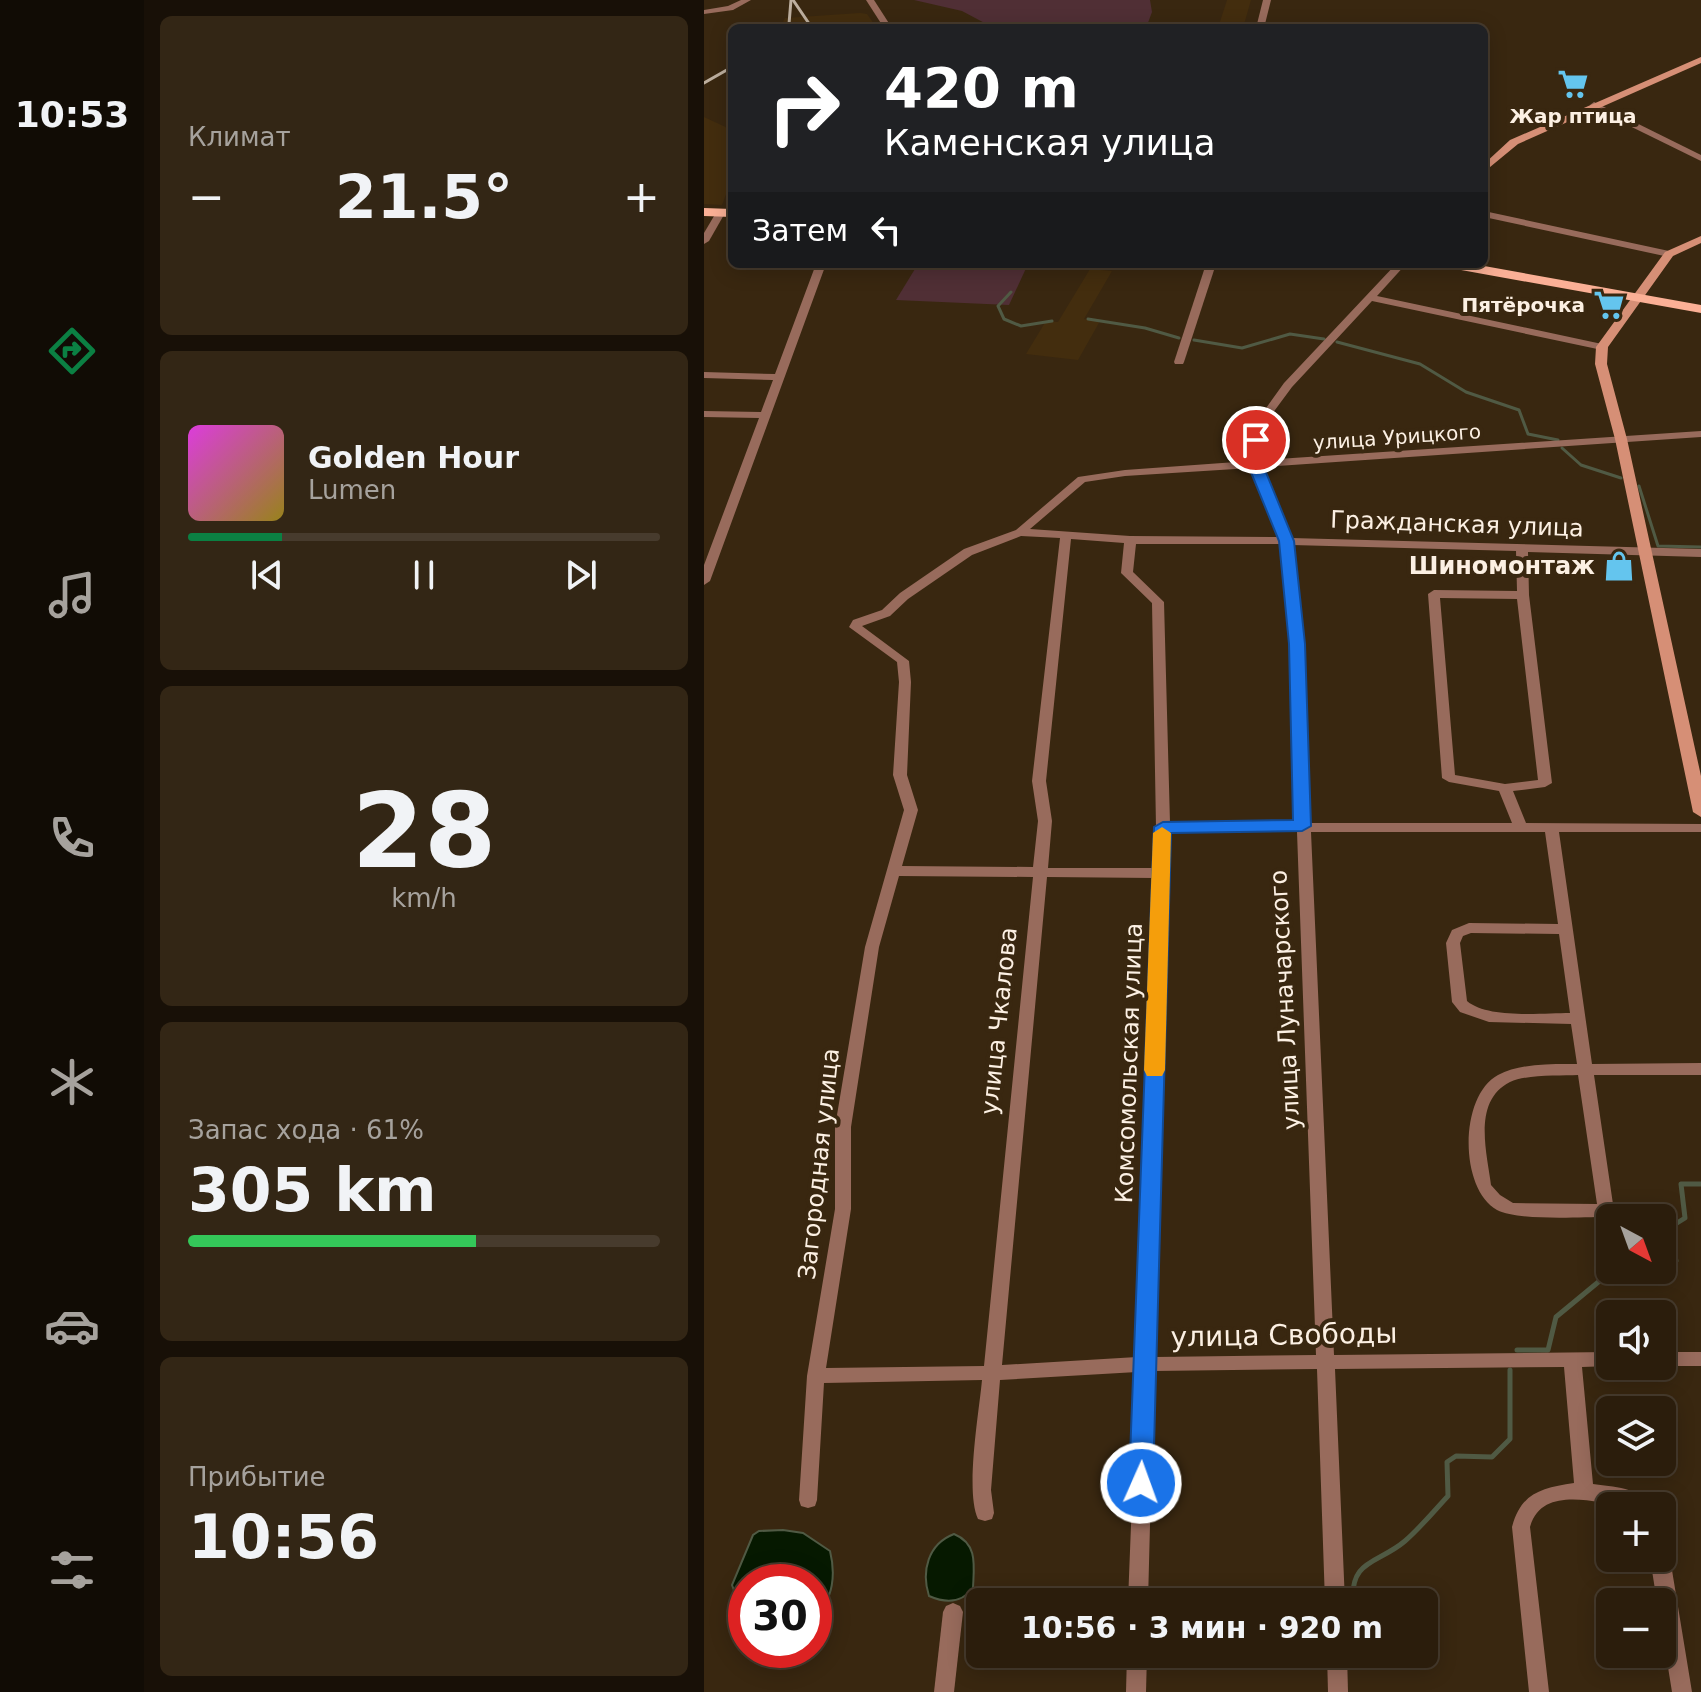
<!DOCTYPE html>
<html lang="ru">
<head>
<meta charset="utf-8">
<style>
	:root { --surface:#2b1d0c; --page:#332615; --text:#f1f3f6; --muted:#a6a29d; --line:#473b2d; --accent:#0b8043 }
	body { margin:0; font-family:"DejaVu Sans",sans-serif; background:var(--page); color:var(--text); height:100vh; display:flex; flex-direction:column; font-size:30px; white-space:nowrap }
	* { box-sizing:border-box; margin:0 }
	p { font-size:26px; color:var(--muted) }
	.icon { flex:none; width:44px; height:44px; fill:none; stroke:currentColor; stroke-width:2; stroke-linecap:round; stroke-linejoin:round }
	.map { position:relative; flex:1; overflow:hidden }
	.sheet { display:flex; flex-direction:column; gap:16px; padding:16px; background:#181007; width:560px }
	.sheet>* { flex:none }
	.banner { position:absolute; left:24px; top:24px; width:760px; height:244px; border-radius:12px; box-shadow:0 4px 20px #0003,0 0 0 2px var(--line); background:#202124; color:#fff; overflow:hidden }
	.needle { width:52px; rotate:139deg }
	.tools { position:absolute; left:892px; top:1204px; display:grid; gap:16px }
	.tools a { display:grid; place-items:center; width:80px; height:80px; border-radius:12px; background:var(--surface); box-shadow:0 4px 20px #0003,0 0 0 2px var(--line); font-size:40px }
	.speed { position:absolute; left:24px; top:1564px; display:flex; gap:16px; font-size:40px; font-weight:700; text-align:center }
	.speed>* { display:grid; place-content:center; width:104px; height:104px; border-radius:50%; background:var(--surface); box-shadow:0 4px 20px #0003,0 0 0 2px var(--line); line-height:1 }
	.speed .limit { border:12px solid #d22; background:#fff; color:#111 }
	.pin { position:absolute; display:grid; place-items:center; width:68px; height:68px; color:#fff; margin:-34px; border:4px solid #fff; border-radius:50%; box-shadow:0 2px 8px #0007 }
	.me { position:absolute; width:88px; margin:-44px; rotate:2deg; stroke-linejoin:round; filter:drop-shadow(0 0 6px #0008) }
	.turn { display:flex; align-items:center; gap:28px; height:168px; padding:0 24px; font-size:36px }
	.turn .icon { width:104px; height:104px; stroke-width:2.5 }
	.turn b { display:block; font-size:56px; line-height:68px }
	.then { display:flex; align-items:center; height:76px; padding:0 24px; background:#0003; gap:16px; font-size:30px }
	.big { font-size:60px; font-weight:800; line-height:1.1 }
	.sheet .card { flex:1; display:flex; flex-direction:column; justify-content:center; gap:12px; min-width:0; padding:0 28px; border-radius:12px; background:var(--page) }
	.sheet .dial { align-items:center; gap:0 }
	.dial b { font-size:104px; line-height:1 }
	.song { display:flex; align-items:center; gap:24px }
	.cover { width:96px; height:96px; border-radius:12px; background:linear-gradient(135deg,hsl(300 70% 55%),hsl(50 70% 35%)) }
	.played { height:8px; border-radius:4px; background:linear-gradient(90deg,var(--accent) 20%,var(--line) 20%) }
	.keys { display:flex; justify-content:space-around; direction:ltr }
	.heat { display:flex; justify-content:space-between; align-items:center; font-size:44px; direction:ltr }
	.charge { height:12px; border-radius:6px; background:linear-gradient(90deg,#34c759 61%,var(--line) 0) }
	.trip { position:absolute; left:262px; top:1588px; width:472px; height:80px; border-radius:12px; background:var(--surface); box-shadow:0 4px 20px #0003,0 0 0 2px var(--line); font-weight:800; line-height:80px; text-align:center }
	main { display:flex; flex:1; min-height:0 }
	.menu { display:flex; flex-direction:column; width:144px; justify-content:space-around; align-items:center; background:#110c05; color:var(--muted) }
	.menu .icon { width:56px; height:56px }
	.menu .selected { color:var(--accent) }
	.menu b { font-size:36px; color:var(--text) }
	.map>svg:first-child { display:block }
	.built { fill:#432d0e }
	.green { fill:#502f35 }
	.water { fill:#061900; stroke:#505a44; stroke-width:2 }
	.lines { fill:none; stroke-linecap:round; stroke-linejoin:round }
	.stream-far1 { stroke:#505a44; stroke-width:3 }
	.stream { stroke:#505a44; stroke-width:5 }
	.street { fill:#986b5c; fill-rule:evenodd }
	.secondary { fill:#d68f76; fill-rule:evenodd }
	.primary { fill:#fbb096; fill-rule:evenodd }
	.rail { stroke:#bdaf9f; stroke-width:3 }
	.route { fill:#1a73e8; stroke:#114b97; stroke-width:2 }
	.slow { fill:#f59e0b }
	.labels { text-anchor:middle; dominant-baseline:central; stroke-width:8; stroke-linejoin:round; paint-order:stroke }
	.far-poi-label { font-size:20px; font-weight:bold; fill:#fcf0e3; stroke:#392710 }
	.far-street-label { font-size:20px; fill:#fcf0e3; stroke:#392710 }
	.street-label { font-size:24px; fill:#fcf0e3; stroke:#392710 }
	.poi-label { font-size:24px; font-weight:bold; fill:#fcf0e3; stroke:#392710; text-anchor:end }
	.near-street-label { font-size:28px; fill:#fcf0e3; stroke:#392710 }
</style>
</head>
<body>
<main>
<nav class="menu">
<b>10:53</b>
<svg class="icon selected" aria-label="directions" viewBox="0 0 24 24"><path d="M12 3l9 9-9 9-9-9zM9 14v-3h6M13 9l2 2-2 2"/></svg>
<svg class="icon" aria-label="music" viewBox="0 0 24 24"><path d="M9 18V5l10-2v13"/><circle cx="6" cy="18" r="3"/><circle cx="16" cy="16" r="3"/></svg>
<svg class="icon" aria-label="phone" viewBox="0 0 24 24"><path d="M5 4h4l2 5-3 2q2 4 5 5l2-3 5 2v4C11 20 4 13 5 4z"/></svg>
<svg class="icon" aria-label="climate" viewBox="0 0 24 24"><path d="M12 3v18M4 7l16 10M4 17L20 7"/></svg>
<svg class="icon" aria-label="car" viewBox="0 0 24 24"><path d="M5 17H2v-5l4-1 3-4h7l3 4 3 1v5h-3M9 17h6M6 11h13"/><circle cx="7" cy="17" r="2"/><circle cx="17" cy="17" r="2"/></svg>
<svg class="icon" aria-label="filters" viewBox="0 0 24 24"><path d="M4 7h16M4 17h16"/><circle cx="9" cy="7" r="2"/><circle cx="15" cy="17" r="2"/></svg>
</nav>
<section class="sheet">
<div class="card"><p>Климат</p>
<div class="heat"><a>−</a><b class="big">21.5°</b><a>+</a></div>
</div>
<div class="card">
<div class="song"><i class="cover"></i><div><b>Golden Hour</b><p>Lumen</p></div></div>
<div class="played"></div>
<div class="keys"><svg class="icon" aria-label="previous" viewBox="0 0 24 24"><path d="M18 5L8 12l10 7zM5 5v14"/></svg><svg class="icon" aria-label="pause" viewBox="0 0 24 24"><path d="M8 5v14M16 5v14"/></svg><svg class="icon" aria-label="next" viewBox="0 0 24 24"><path d="M6 5l10 7-10 7zM19 5v14"/></svg></div>
</div>
<div class="card dial"><b>28</b><p>km/h</p></div>
<div class="card"><p>Запас хода · 61%</p><b class="big">305 km</b><div class="charge"></div></div>
<div class="card"><p>Прибытие</p><b class="big">10:56</b></div>
</section>
<div class="map">
<svg width="997" height="1692" viewBox="0 0 997 1692">
	<rect width="100%" height="100%" fill="#392710"/>
	<!-- built -->
	<g class="built">
		<polygon points="523,0 547,0 539,28 514,28"/>
		<polygon points="156,13 163,14 173,28 76,28 81,18"/>
		<polygon points="0,117 28,130 28,188 24,189 18,205 0,204"/>
		<polygon points="386,269 408,271 380,319 396,321 374,360 322,354 342,321 354,322"/>
	</g>
	<!-- green -->
	<g class="green">
		<polygon points="210,0 446,0 448,12 442,28 290,28 258,11"/>
		<polygon points="214,264 324,264 305,305 192,300"/>
	</g>
	<!-- water -->
	<g class="water">
		<path d="M79 1530 99 1533 126 1551C131 1571 131 1602 110 1612V1582H42V1609L33 1598 28 1585 49 1535 55 1531Z"/>
		<path d="M250 1534C274 1544 270 1565 269 1588 257 1604 241 1603 225 1596 217 1571 224 1544 250 1534Z"/>
	</g>
	<g class="lines">
		<!-- stream-far1 -->
		<g class="stream-far1">
			<polyline points="307,292 294,306 300,319 317,326 348,321"/>
			<polyline points="384,319 441,328 475,338"/>
			<polyline points="490,340 538,348 586,334 620,339"/>
			<polyline points="633,342 716,364 762,392 815,410 824,434 854,440"/>
			<polyline points="858,448 877,465 917,478"/>
			<polyline points="935,486 954,546 997,547"/>
		</g>
		<!-- stream -->
		<g class="stream">
			<polyline points="813,1350 844,1350 852,1317 898,1279 962,1273 972,1261 965,1228 981,1218 977,1184 997,1184"/>
			<path d="M649 1602C646 1559 674 1564 701 1541 716 1528 730 1511 744 1496L743 1462 752 1456 788 1457 806 1439V1370"/>
		</g>
		<!-- street -->
		<g class="street">
			<polygon points="37,0 47,0 29,10 0,14 0,10 24,6"/>
			<polygon points="162,0 170,0 188,28 180,28"/>
			<polygon points="559,0 567,0 560,28 552,28"/>
			<polygon points="890,102 997,155 997,161 887,107 886,105"/>
			<polygon points="13,211 21,213 5,241 0,244 0,233"/>
			<polygon points="780,211 965,251 970,254 965,257 780,217"/>
			<polygon points="112,264 122,264 6,581 0,585 0,565 55,418 0,417 0,411 57,412 69,380 0,378 0,372 71,374"/>
			<polygon points="502,264 512,264 480,362 479,364 471,364 470,362"/>
			<path d="M692 264H702L673 296 898 344 903 347 898 350 668 301 588 387 565 418 558 440V460L997 431V437L558 467 587 538 997 549V557L824 552 825 595 848 783 841 787 809 791 822 823 997 824V832H855L888 1064 997 1063V1075H890L910 1211 908 1216 902 1217C875 1217 814 1221 793 1210 755 1189 755 1096 794 1075 816 1063 849 1064 873 1064L867 1024 785 1022 756 1012 748 1002 742 943 748 930 765 923 854 924 841 832H607L630 1355 906 1352 907 1366 878 1367 889 1484C908 1487 937 1487 947 1506 939 1506 930 1507 922 1506 891 1503 838 1485 826 1527L845 1692H825L808 1527C817 1493 837 1488 870 1483L860 1367 631 1369 641 1602H621L613 1369 450 1371 444 1602H424L433 1372 296 1380 287 1490 290 1513 288 1519 281 1521 274 1519C261 1491 275 1413 278 1380L120 1383 113 1500 111 1506 104 1508 97 1506 95 1500 103 1376 131 1209V1127L161 947 200 810 189 775 195 682 193 662 145 627 149 620 178 610 196 593 260 549 312 530 374 477 421 470 546 461V440L555 418 580 383ZM547 468 575 537 426 536 326 529 381 482 421 476ZM317 536 356 538 328 781 334 821 329 867 198 866 214 810 203 775 207 682 205 661 158 626 186 616 204 599 268 555ZM367 539 420 543 417 573 448 603 452 827 451 868H344L348 821 342 781ZM432 544H576L587 644 593 823H466L460 602 429 572ZM588 545 812 551 813 591 730 590 724 594 738 778 745 782 795 791 808 823H607L599 644ZM736 598 813 599 834 780 801 784 751 775ZM466 831 593 832 612 1355 451 1357ZM195 876 329 877 280 1366 122 1368 147 1209V1127L175 947ZM343 877 450 878 433 1357 298 1365ZM767 933 855 934 866 1013C838 1013 784 1019 763 1001L756 943 759 936ZM874 1075 893 1204 809 1203 796 1195 787 1185C783 1153 768 1101 806 1082 823 1074 856 1076 874 1075Z"/>
			<polygon points="958,1352 997,1352 997,1366 957,1366"/>
			<polygon points="958,1550 963,1552 966,1558 988,1692 968,1692 958,1630 958,1602 953,1602 946,1558 958,1558"/>
			<polygon points="249,1603 256,1606 259,1612 250,1692 230,1692 239,1612 242,1606"/>
			<polygon points="423,1654 443,1654 442,1692 422,1692"/>
			<polygon points="623,1654 643,1654 644,1692 624,1692"/>
		</g>
		<!-- secondary -->
		<g class="secondary">
			<polygon points="997,57 997,63 814,144 780,172 780,164 806,140"/>
			<polygon points="997,236 997,243 969,256 904,347 903,364 923,439 997,776 997,817 989,812 911,439 891,364 892,347 961,252"/>
		</g>
		<!-- primary -->
		<g class="primary">
			<polygon points="0,208 28,209 28,217 0,216"/>
			<polygon points="739,264 769,264 997,305 997,313 746,268"/>
		</g>
		<!-- rail -->
		<g class="rail">
			<polyline points="89,0 108,28"/>
			<polyline points="81,28 85,24 87,0"/>
			<polyline points="0,83 28,67"/>
		</g>
	</g>
	<!-- route -->
	<polygon class="route" points="552,436 559,440 559,465 590,541 601,644 607,826 598,831 467,833 449,1483 446,1491 437,1494 429,1491 425,1483 450,827 459,822 589,820 585,644 575,541 544,465 544,440"/>
	<!-- slow -->
	<polygon class="slow" points="458,827 467,833 461,1070 458,1076 443,1076 440,1070 449,833"/>
	<!-- icons -->
	<defs>
		<g id="supermarket-bare" transform="scale(2.4)"><path d="M-6-5.5h2.5l.6 2H6L4.5 2H-2.5L-4.4-4H-6ZM-1.5 3.2a1.3 1.3 0 1 0 .1 0ZM3 3.2a1.3 1.3 0 1 0 .1 0Z" fill="#64c5ee" stroke="#392710" stroke-width="2.5" paint-order="stroke"/></g>
		<g id="shop-bare" transform="scale(2.4)"><path d="M-5-2.5h2.3a2.7 3.5 0 0 1 5.4 0H5L5.5 6h-11ZM-1.5-2.5h3a1.5 2.3 0 0 0-3 0Z" fill="#64c5ee" stroke="#392710" stroke-width="2.5" paint-order="stroke"/></g>
	</defs>
	<g fill-rule="evenodd">
		<use href="#supermarket-bare" x="869" y="84"/>
		<use href="#supermarket-bare" x="905" y="305"/>
		<use href="#shop-bare" x="915" y="566"/>
	</g>
	<g class="labels">
		<!-- far-poi labels -->
		<g class="far-poi-label">
			<text x="869" y="116">Жар птица</text>
			<text x="881" y="305" text-anchor="end">Пятёрочка</text>
		</g>
		<!-- far-street labels -->
		<g class="far-street-label">
			<text transform="translate(693 437) rotate(-4)">улица Урицкого</text>
		</g>
		<!-- street labels -->
		<g class="street-label">
			<text transform="translate(753 524) rotate(2)">Гражданская улица</text>
			<text transform="translate(581 1000) rotate(-93)">улица Луначарского</text>
			<text transform="translate(295 1021) rotate(-84)">улица Чкалова</text>
			<text transform="translate(425 1063) rotate(-88)">Комсомольская улица</text>
			<text transform="translate(115 1164) rotate(-84)">Загородная улица</text>
		</g>
		<!-- poi labels -->
		<g class="poi-label">
			<text x="891" y="566">Шиномонтаж</text>
		</g>
		<!-- near-street labels -->
		<g class="near-street-label">
			<text transform="translate(580 1335) rotate(-1)">улица Свободы</text>
		</g>
	</g>
</svg>
<div class="tools">
<a><svg class="needle" viewBox="-14 -14 28 28"><path d="M0-13l5 13h-10z" fill="#e53935"/><path d="M0 13l5-13h-10z" fill="#a6a29d"/></svg></a>
<a><svg class="icon" aria-label="sound" viewBox="0 0 24 24"><path d="M4 9h4l5-4v14l-5-4H4zM17 9q2 3 0 6"/></svg></a>
<a><svg class="icon" aria-label="layers" viewBox="0 0 24 24"><path d="M12 4l9 5-9 5-9-5zM3 14l9 5 9-5"/></svg></a>
<a>+</a>
<a>−</a>
</div>
<div class="speed"><div class="limit">30</div></div>
<div class="pin" style="left:552px;top:440px;background:#d93025"><svg class="icon" aria-label="arrive" viewBox="0 0 24 24"><path d="M6 21V4h12l-3 4 3 4H6"/></svg></div>
<svg class="me" style="left:437px;top:1483px" viewBox="-20 -20 40 40"><circle r="17" fill="#1a73e8" stroke="#fff" stroke-width="3"/><path d="M0-11L8 9 0 5-8 9z" fill="#fff"/></svg>
<div class="trip">10:56 · 3 мин · 920 m</div>
<div class="banner">
<div class="turn"><svg class="icon" aria-label="right" viewBox="0 0 24 24"><path d="M7 20v-9h11M14 6l5 5-5 5"/></svg><div><b>420 m</b>Каменская улица</div></div>
<div class="then">Затем<svg class="icon" aria-label="left" viewBox="0 0 24 24"><path d="M17 20v-9H6M10 6l-5 5 5 5"/></svg></div>
</div>
</div>
</main>
</body>
</html>
